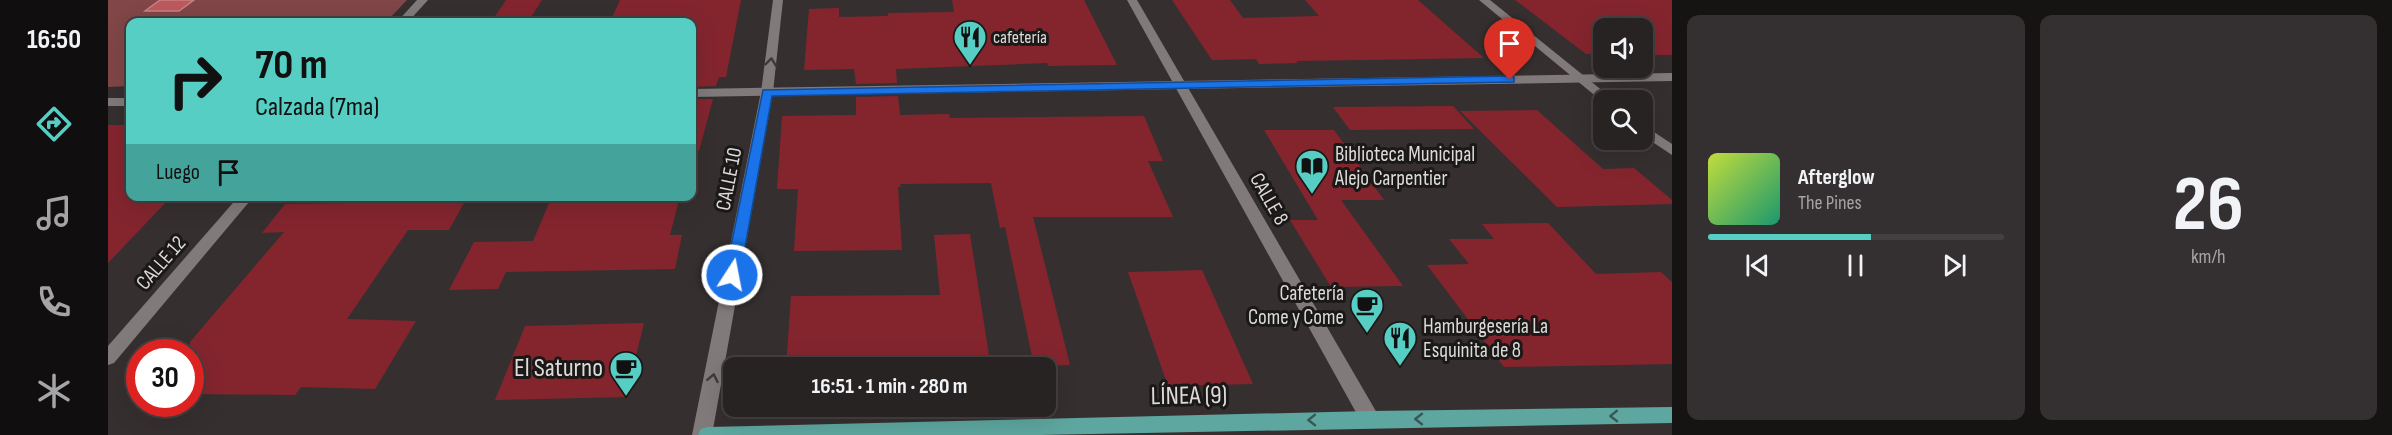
<!DOCTYPE html>
<html lang="es">
<head>
<meta charset="utf-8">
<style>
	:root { --surface:#282323; --page:#342f30; --text:#f1f3f6; --muted:#a5a4a6; --line:#444041; --accent:#56cec3 }
	body { margin:0; font-family:"Sofia Sans Condensed",sans-serif; background:var(--page); color:var(--text); height:100vh; display:flex; flex-direction:column; font-size:22px; white-space:nowrap }
	* { box-sizing:border-box; margin:0 }
	p { font-size:20px; color:var(--muted) }
	.icon { flex:none; width:33px; height:33px; fill:none; stroke:currentColor; stroke-width:2; stroke-linecap:round; stroke-linejoin:round }
	.map { position:relative; flex:1; overflow:hidden }
	.side { display:flex; flex-direction:column; gap:15px; padding:15px; background:#161313; width:720px }
	.side>* { flex:none }
	.hud { position:absolute; left:18px; top:18px; width:570px; height:183px; border-radius:12px; box-shadow:0 6px 24px #0002,0 0 0 2px var(--line); background:#56cec3; color:#111; overflow:hidden }
	.buttons { position:absolute; left:1485px; top:18px; display:grid; gap:12px }
	.buttons a { display:grid; place-items:center; width:60px; height:60px; border-radius:12px; background:var(--surface); box-shadow:0 6px 24px #0002,0 0 0 2px var(--line); font-size:30px }
	.speed { position:absolute; left:18px; top:339px; display:flex; gap:12px; font-size:30px; font-weight:700; text-align:center }
	.speed>* { display:grid; place-content:center; width:78px; height:78px; border-radius:50%; background:var(--surface); box-shadow:0 6px 24px #0002,0 0 0 2px var(--line); line-height:1 }
	.speed .limit { border:9px solid #d22; background:#fff; color:#111 }
	.pin { position:absolute; display:grid; place-items:center; width:51px; height:51px; color:#fff; margin:-62px -26px; border-radius:50% 50% 50% 0; rotate:-45deg; box-shadow:0 0 6px #0007 }
	.pin .icon { rotate:45deg }
	.me { position:absolute; width:66px; margin:-33px; rotate:11deg; stroke-linejoin:round; filter:drop-shadow(0 0 4px #0008) }
	.turn { display:flex; align-items:center; gap:21px; height:126px; padding:0 30px; font-size:27px }
	.turn .icon { width:78px; height:78px; stroke-width:2.5 }
	.turn b { display:block; font-size:42px; line-height:51px }
	.then { display:flex; align-items:center; height:57px; padding:0 30px; background:#0003; gap:12px; font-size:22px }
	.side .tile { flex:1; display:flex; flex-direction:column; justify-content:center; gap:9px; min-width:0; padding:0 21px; border-radius:12px; background:var(--page) }
	.side .dial { align-items:center; gap:0 }
	.dial b { font-size:78px; line-height:1 }
	.song { display:flex; align-items:center; gap:18px }
	.cover { width:72px; height:72px; border-radius:9px; background:linear-gradient(135deg,hsl(70 70% 55%),hsl(160 70% 35%)) }
	.played { height:6px; border-radius:3px; background:linear-gradient(90deg,var(--accent) 55%,var(--line) 55%) }
	.keys { display:flex; justify-content:space-around; direction:ltr }
	.side .tiles { flex:1; display:grid; gap:15px; grid-template-columns:repeat(2,1fr) }
	.trip { position:absolute; left:615px; top:357px; width:333px; height:60px; border-radius:12px; background:var(--surface); box-shadow:0 6px 24px #0002,0 0 0 2px var(--line); font-weight:700; line-height:60px; text-align:center }
	main { display:flex; flex:1; min-height:0 }
	.tabs { display:flex; flex-direction:column; width:108px; justify-content:space-around; align-items:center; background:#100e0e; color:var(--muted) }
	.tabs .icon { width:42px; height:42px }
	.tabs .current { color:var(--accent) }
	.tabs b { font-size:27px; color:var(--text) }
	.map>svg:first-child { display:block }
	.green { fill:#814647 }
	.water { fill:#bd595d; stroke:#c78082; stroke-width:1.5 }
	.building { fill:#84252e }
	.lines { fill:none; stroke-linecap:round; stroke-linejoin:round }
	.street { fill:#817a7a; fill-rule:evenodd }
	.secondary { fill:#817a7a; fill-rule:evenodd }
	.primary { fill:#5ea7a0; fill-rule:evenodd }
	.oneway { stroke:#3f3a3a }
	.oneway2 { stroke:#395855 }
	.route { fill:#1a73e8; stroke:#114b97; stroke-width:1.5 }
	.labels { text-anchor:middle; dominant-baseline:central; stroke-width:6; stroke-linejoin:round; paint-order:stroke }
	.far-poi-label { font-size:18px; fill:#dedada; stroke:#1b1818; text-anchor:start }
	.poi-label { font-size:21px; fill:#dedada; stroke:#1b1818; text-anchor:start }
	.street-label { font-size:21px; fill:#dedada; stroke:#1b1818 }
	.near-poi-label { font-size:26px; fill:#dedada; stroke:#1b1818; text-anchor:end }
	.near-street-label { font-size:26px; fill:#dedada; stroke:#1b1818 }
</style>
</head>
<body>
<main>
<nav class="tabs">
<b>16:50</b>
<svg class="icon current" aria-label="directions" viewBox="0 0 24 24"><path d="M12 3l9 9-9 9-9-9zM9 14v-3h6M13 9l2 2-2 2"/></svg>
<svg class="icon" aria-label="music" viewBox="0 0 24 24"><path d="M9 18V5l10-2v13"/><circle cx="6" cy="18" r="3"/><circle cx="16" cy="16" r="3"/></svg>
<svg class="icon" aria-label="phone" viewBox="0 0 24 24"><path d="M5 4h4l2 5-3 2q2 4 5 5l2-3 5 2v4C11 20 4 13 5 4z"/></svg>
<svg class="icon" aria-label="climate" viewBox="0 0 24 24"><path d="M12 3v18M4 7l16 10M4 17L20 7"/></svg>
</nav>
<div class="map">
<svg width="1564" height="435" viewBox="0 0 1564 435">
	<rect width="100%" height="100%" fill="#362f2f"/>
	<!-- green -->
	<polygon class="green" points="0,0 299,0 278,22 22,22 22,86 0,87"/>
	<!-- water -->
	<polygon class="water" points="52,0 86,0 71,11 37,11"/>
	<!-- building -->
	<g class="building">
		<polygon points="398,0 434,0 420,22 383,22"/>
		<polygon points="512,0 633,0 618,77 611,77 608,86 584,87 584,22 502,22"/>
		<polygon points="844,0 976,0 1009,65 940,66 939,63 788,69 789,83 748,84 746,69 696,70 701,9 731,8 731,17 780,16 780,13 846,12"/>
		<polygon points="1064,0 1122,0 1135,18 1211,16 1197,0 1310,0 1376,58 1188,61 1190,63 1151,64 1148,59 1104,60"/>
		<polygon points="1407,0 1564,0 1564,55 1547,55 1534,47 1534,28 1509,28 1496,19 1496,54 1478,54"/>
		<polygon points="790,96 792,115 841,114 842,118 1036,116 1055,161 1040,161 1065,217 925,217 962,365 926,366 897,227 892,228 883,183 792,184 793,187 790,187 794,250 686,251 690,189 669,189 674,116 748,115 748,97"/>
		<polygon points="584,99 605,99 591,151 584,150"/>
		<polygon points="1345,106 1366,129 1242,130 1225,107"/>
		<polygon points="1429,110 1495,169 1526,168 1564,200 1564,204 1449,207 1352,111"/>
		<polygon points="0,125 22,125 22,199 62,198 0,263"/>
		<polygon points="1156,130 1226,130 1276,200 1233,200 1295,286 1223,287 1182,220 1210,220"/>
		<polygon points="444,196 572,196 562,235 574,235 567,269 398,272 390,289 341,290 366,242 425,241"/>
		<polygon points="357,201 341,230 300,230 239,319 308,321 267,389 193,387 187,395 82,394 82,342 176,232 154,233 177,204"/>
		<polygon points="1440,223 1488,274 1553,272 1564,282 1564,364 1396,367 1319,265 1361,264 1341,239 1386,239 1374,224"/>
		<polygon points="862,234 883,368 678,368 683,296 832,295 826,235"/>
		<polygon points="1094,270 1145,384 1060,386 1020,272"/>
		<polygon points="536,323 518,397 387,400 417,326"/>
	</g>
	<g class="lines">
		<!-- street -->
		<g class="street">
			<polygon points="665,0 675,0 665,92 604,435 584,435 653,92"/>
			<polygon points="1019,0 1029,0 1269,413 1272,419 1269,425 1262,427 1255,425"/>
			<polygon points="1371,0 1382,0 1506,100 1496,100 1496,103"/>
			<polygon points="1534,124 1564,144 1564,155 1534,135"/>
		</g>
		<!-- secondary -->
		<g class="secondary">
			<polygon points="309,0 320,0 300,22 289,22"/>
			<polygon points="1564,73 1564,81 584,97 584,89"/>
			<rect x="0" y="98" width="22" height="8"/>
			<polygon points="131,196 146,196 6,363 0,365 0,346"/>
		</g>
		<!-- primary -->
		<polygon class="primary" points="1564,407 1564,423 932,435 590,435 593,429 600,427 1262,411"/>
	</g>
	<!-- one-way arrows -->
	<defs><path id="oneway-chevron" d="M-2-3.5L2.5 0L-2 3.5" fill="none" stroke-width="1.6" stroke-linecap="round" stroke-linejoin="round" transform="scale(1.5)"/></defs>
	<g class="oneway">
		<use href="#oneway-chevron" transform="translate(663 62) rotate(-83)"/>
		<use href="#oneway-chevron" transform="translate(605 378) rotate(-79)"/>
	</g>
	<g class="oneway2">
		<use href="#oneway-chevron" transform="translate(1506 416) rotate(179)"/>
		<use href="#oneway-chevron" transform="translate(1311 419) rotate(180)"/>
		<use href="#oneway-chevron" transform="translate(1204 420) rotate(179)"/>
	</g>
	<!-- route -->
	<polygon class="route" points="1402,76 1406,77 1406,82 664,96 632,275 624,280 617,275 655,90"/>
	<!-- icons -->
	<defs>
		<g id="restaurant-pin" transform="scale(1.725)"><path d="M0 17L-7.5 6A9.5 9.5 0 1 1 7.5 6Z" fill="#56cec3" stroke="#1b1818"/><path d="M-5-6h1v4h1v-4h1v4h1v-4h1v5L-1.5 .5V6h-2V.5L-5-1ZM5-6V6H3V1.5H1.5Q1.5-4 5-6Z" fill="#111"/></g>
		<g id="library-pin" transform="scale(1.725)"><path d="M0 17L-7.5 6A9.5 9.5 0 1 1 7.5 6Z" fill="#56cec3" stroke="#1b1818"/><path d="M-6-4Q-3-5.5-.7-3.5V5Q-3 3-6 4ZM6-4Q3-5.5 .7-3.5V5Q3 3 6 4Z" fill="#111"/></g>
		<g id="cafe-pin" transform="scale(1.725)"><path d="M0 17L-7.5 6A9.5 9.5 0 1 1 7.5 6Z" fill="#56cec3" stroke="#1b1818"/><path d="M-5.5-4.5H6V0H3Q3 3.5 0 3.5H-2.5Q-5.5 3.5-5.5 0ZM3-3.2v2h1.7v-2ZM-6 4.5H4V6H-6Z" fill="#111"/></g>
	</defs>
	<g fill-rule="evenodd">
		<use href="#restaurant-pin" x="862" y="37"/>
		<use href="#library-pin" x="1204" y="166"/>
		<use href="#cafe-pin" x="1259" y="305"/>
		<use href="#restaurant-pin" x="1292" y="338"/>
		<use href="#cafe-pin" x="518" y="368"/>
	</g>
	<g class="labels">
		<!-- far-poi labels -->
		<g class="far-poi-label">
			<text x="885" y="37">cafetería</text>
		</g>
		<!-- poi labels -->
		<g class="poi-label">
			<text x="1227" y="154">Biblioteca Municipal<tspan x="1227" dy="24">Alejo Carpentier</tspan></text>
			<text x="1236" y="293" text-anchor="end">Cafetería<tspan x="1236" dy="24">Come y Come</tspan></text>
			<text x="1315" y="326">Hamburgesería La<tspan x="1315" dy="24">Esquinita de 8</tspan></text>
		</g>
		<!-- street labels -->
		<g class="street-label">
			<text transform="translate(621 179) rotate(-79)">CALLE 10</text>
			<text transform="translate(1161 199) rotate(60)">CALLE 8</text>
			<text transform="translate(53 263) rotate(-49)">CALLE 12</text>
		</g>
		<!-- near-poi labels -->
		<g class="near-poi-label">
			<text x="495" y="368">El Saturno</text>
		</g>
		<!-- near-street labels -->
		<g class="near-street-label">
			<text transform="translate(1081 396) rotate(-1)">LÍNEA (9)</text>
		</g>
	</g>
</svg>
<div class="buttons">
<a><svg class="icon" aria-label="sound" viewBox="0 0 24 24"><path d="M4 9h4l5-4v14l-5-4H4zM17 9q2 3 0 6"/></svg></a>
<a><svg class="icon" aria-label="search" viewBox="0 0 24 24"><circle cx="10" cy="10" r="6"/><path d="M15 15l6 6"/></svg></a>
</div>
<div class="speed"><div class="limit">30</div></div>
<div class="pin" style="left:1402px;top:80px;background:#d93025"><svg class="icon" aria-label="arrive" viewBox="0 0 24 24"><path d="M6 21V4h12l-3 4 3 4H6"/></svg></div>
<svg class="me" style="left:624px;top:275px" viewBox="-20 -20 40 40"><circle r="17" fill="#1a73e8" stroke="#fff" stroke-width="3"/><path d="M0-11L8 9 0 5-8 9z" fill="#fff"/></svg>
<div class="trip">16:51 · 1 min · 280 m</div>
<div class="hud">
<div class="turn"><svg class="icon" aria-label="right" viewBox="0 0 24 24"><path d="M7 20v-9h11M14 6l5 5-5 5"/></svg><div><b>70 m</b>Calzada (7ma)</div></div>
<div class="then">Luego<svg class="icon" aria-label="arrive" viewBox="0 0 24 24"><path d="M6 21V4h12l-3 4 3 4H6"/></svg></div>
</div>
</div>
<section class="side">
<div class="tiles">
<div class="tile">
<div class="song"><i class="cover"></i><div><b>Afterglow</b><p>The Pines</p></div></div>
<div class="played"></div>
<div class="keys"><svg class="icon" aria-label="previous" viewBox="0 0 24 24"><path d="M18 5L8 12l10 7zM5 5v14"/></svg><svg class="icon" aria-label="pause" viewBox="0 0 24 24"><path d="M8 5v14M16 5v14"/></svg><svg class="icon" aria-label="next" viewBox="0 0 24 24"><path d="M6 5l10 7-10 7zM19 5v14"/></svg></div>
</div>
<div class="tile dial"><b>26</b><p>km/h</p></div>
</div>
</section>
</main>
</body>
</html>
